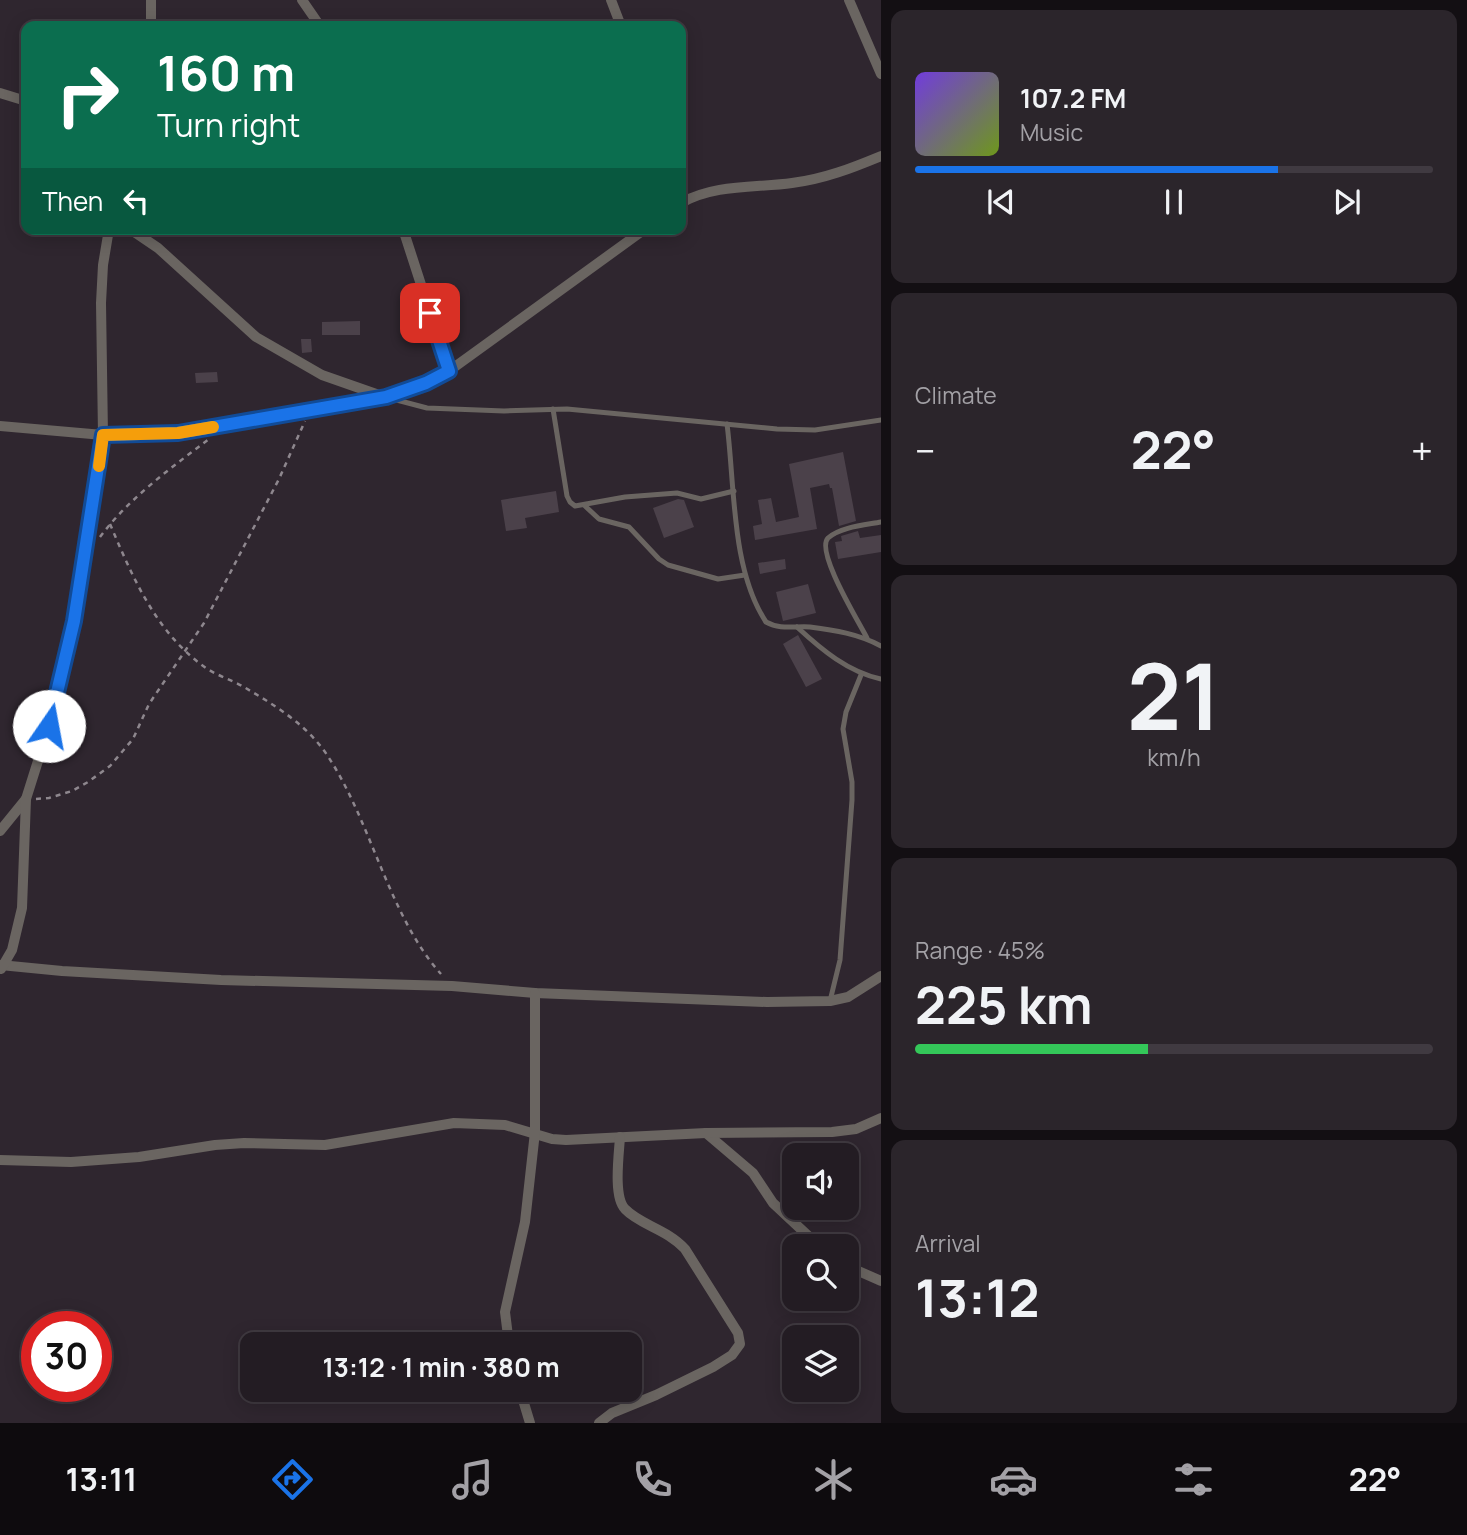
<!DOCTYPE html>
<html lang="en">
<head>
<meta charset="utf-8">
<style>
	:root { --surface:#231c23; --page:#2b252b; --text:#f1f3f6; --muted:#a3a1a6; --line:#403a41; --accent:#1a73e8 }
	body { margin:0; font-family:Manrope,sans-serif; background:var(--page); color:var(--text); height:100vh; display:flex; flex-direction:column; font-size:26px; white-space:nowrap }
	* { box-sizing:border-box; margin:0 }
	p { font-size:23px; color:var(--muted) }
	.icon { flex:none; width:38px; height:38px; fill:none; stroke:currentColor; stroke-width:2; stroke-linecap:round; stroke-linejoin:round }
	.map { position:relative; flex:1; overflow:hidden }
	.side { display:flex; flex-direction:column; gap:10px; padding:10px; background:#130f13; width:586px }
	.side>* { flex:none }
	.guide { position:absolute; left:21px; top:21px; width:665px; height:214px; border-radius:14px; box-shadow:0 4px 18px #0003,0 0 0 2px var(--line); background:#0b6e4f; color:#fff; overflow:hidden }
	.fabs { position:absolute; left:782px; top:1143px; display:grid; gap:14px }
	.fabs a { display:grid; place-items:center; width:77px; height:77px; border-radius:14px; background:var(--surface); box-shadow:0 4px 18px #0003,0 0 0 2px var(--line); font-size:35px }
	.speed { position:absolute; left:21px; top:1311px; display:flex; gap:14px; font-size:35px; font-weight:700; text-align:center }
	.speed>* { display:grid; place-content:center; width:91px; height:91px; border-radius:50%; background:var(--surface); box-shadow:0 4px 18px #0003,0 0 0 2px var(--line); line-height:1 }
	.speed .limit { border:10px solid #d22; background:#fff; color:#111 }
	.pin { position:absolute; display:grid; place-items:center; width:60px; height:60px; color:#fff; margin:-30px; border-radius:14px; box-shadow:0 4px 10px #0006 }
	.me { position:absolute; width:77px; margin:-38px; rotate:12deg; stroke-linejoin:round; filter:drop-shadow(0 0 5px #0008) }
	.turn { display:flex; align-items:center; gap:24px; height:147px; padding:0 21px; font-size:32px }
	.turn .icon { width:91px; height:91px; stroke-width:2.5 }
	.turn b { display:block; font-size:49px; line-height:60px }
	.then { display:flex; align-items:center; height:66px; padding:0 21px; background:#0003; gap:14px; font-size:26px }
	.big { font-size:52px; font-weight:700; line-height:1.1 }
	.side .card { flex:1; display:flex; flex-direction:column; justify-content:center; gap:10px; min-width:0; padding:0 24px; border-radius:14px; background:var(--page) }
	.side .dial { align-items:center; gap:0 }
	.dial b { font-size:91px; line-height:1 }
	.song { display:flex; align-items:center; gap:21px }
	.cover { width:84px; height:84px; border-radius:10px; background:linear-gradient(135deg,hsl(260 70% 55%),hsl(80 70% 35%)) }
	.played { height:7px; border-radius:4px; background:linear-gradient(90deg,var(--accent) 70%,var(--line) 70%) }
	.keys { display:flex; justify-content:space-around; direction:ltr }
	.heat { display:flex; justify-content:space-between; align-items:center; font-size:38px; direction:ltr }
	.charge { height:10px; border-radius:5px; background:linear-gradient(90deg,#34c759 45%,var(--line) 0) }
	.trip { position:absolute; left:240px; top:1332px; width:402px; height:70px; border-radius:14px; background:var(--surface); box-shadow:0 4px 18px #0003,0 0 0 2px var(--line); font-weight:700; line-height:70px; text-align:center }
	.menu { display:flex; height:112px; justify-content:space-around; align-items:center; background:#0e0b0e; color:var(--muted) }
	.menu .icon { width:49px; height:49px }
	.menu .active { color:var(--accent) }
	.menu b { font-size:32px; color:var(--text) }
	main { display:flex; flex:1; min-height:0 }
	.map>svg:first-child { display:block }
	.building { fill:#4b414a }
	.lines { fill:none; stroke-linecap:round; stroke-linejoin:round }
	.path { stroke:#8e878e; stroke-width:2.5; stroke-dasharray:5 5; stroke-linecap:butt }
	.lane { stroke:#6a6561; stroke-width:5 }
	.street { stroke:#6a6561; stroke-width:10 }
	.route-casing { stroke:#114b97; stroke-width:18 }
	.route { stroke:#1a73e8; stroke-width:12 }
	.slow { stroke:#f59e0b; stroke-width:12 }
</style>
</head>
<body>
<main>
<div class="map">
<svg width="881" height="1423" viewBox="0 0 881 1423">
	<rect width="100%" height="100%" fill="#2f262f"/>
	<!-- building -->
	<g class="building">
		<polygon points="360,321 360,335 322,335 322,322"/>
		<polygon points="301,339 311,339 312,352 302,353"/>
		<polygon points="217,372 218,382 196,383 195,373"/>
		<polygon points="843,452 856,521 839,526 832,488 830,488 829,484 810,488 817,529 755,540 753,526 762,524 758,500 771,498 776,522 799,517 789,464"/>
		<polygon points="556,491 559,512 525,518 527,528 506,531 501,500"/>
		<polygon points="678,499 684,500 694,527 664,538 653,508"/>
		<polygon points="858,531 860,538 881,535 881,552 838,559 835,542 842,541 841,536"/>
		<polygon points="785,559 786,569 760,574 758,563"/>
		<polygon points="808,584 816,613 783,621 776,592"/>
		<polygon points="798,635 822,679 806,687 783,644"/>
	</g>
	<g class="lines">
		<!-- path -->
		<g class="path">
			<path d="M110 524C133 578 156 633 206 668 218 676 232 680 244 687 276 706 309 726 329 758 372 824 389 916 441 974"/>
			<path d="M100 537C129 498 171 468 209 439"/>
			<polyline points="36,799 49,798 72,791 88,782 110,766 133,739 149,704 204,623 279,479 305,421"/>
		</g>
		<!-- lane -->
		<g class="lane">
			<polyline points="389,398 427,408 504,411 567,409 777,429 815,430 881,420"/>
			<polyline points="553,409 567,496 570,502 575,506 625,497 677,493 701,499 734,491"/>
			<path d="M727 424C735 486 731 569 766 622 780 630 794 626 810 627 834 630 859 634 881 646"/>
			<polyline points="584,505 599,519 629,527 659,559 668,565 718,579 745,575"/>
			<path d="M797 627C822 650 848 672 881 679"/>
			<path d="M867 638C859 622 815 551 828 538 840 527 865 525 881 522"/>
			<polyline points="830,1001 840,960 852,800 852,782 843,729 846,712 861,675"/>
		</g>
		<!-- street -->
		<g class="street">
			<polyline points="302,0 320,26"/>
			<polyline points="611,0 621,26"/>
			<polyline points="849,0 881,74"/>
			<polyline points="151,26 151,0"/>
			<polyline points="0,93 26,101"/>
			<path d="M681 203C715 184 755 188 792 183 824 179 852 168 881 156"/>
			<polyline points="130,229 158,248 256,337 322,375 382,396"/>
			<polyline points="403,229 449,371"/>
			<polyline points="0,426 103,435 178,433 386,397 426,383 449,371 645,229"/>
			<polyline points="0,831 26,799"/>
			<polyline points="0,965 62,971 221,980 452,986 535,993 767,1002 830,1001 848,997 881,976"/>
			<polyline points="1,969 12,950 22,908 26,799 49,726 74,621 93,508 103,435 101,303 103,265 109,229"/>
			<polyline points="706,1133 753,1173 773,1203 819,1246"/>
			<polyline points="0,1160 71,1162 139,1157 215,1145 244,1143 325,1145 454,1123 505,1125 552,1139 566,1140 706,1133 832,1132 856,1129 881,1118"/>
			<polyline points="847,1266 881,1281"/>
			<polyline points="509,1344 505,1312 525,1222 535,1132 535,993"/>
			<polyline points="520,1390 530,1423"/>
			<path d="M599 1423 612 1413 656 1395 713 1367 732 1355 740 1344 738 1333 685 1249C667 1229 640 1225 625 1209 613 1197 619 1154 620 1137"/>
		</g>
	</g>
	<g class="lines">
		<!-- route casing -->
		<g class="route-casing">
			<polyline id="route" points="49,726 74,621 103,435 178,433 386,397 426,383 449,371 430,313"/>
		</g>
		<!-- route -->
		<use href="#route" class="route"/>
		<!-- slow -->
		<polyline class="slow" points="99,466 103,435 178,433 213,427"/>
	</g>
</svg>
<div class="fabs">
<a><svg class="icon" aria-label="sound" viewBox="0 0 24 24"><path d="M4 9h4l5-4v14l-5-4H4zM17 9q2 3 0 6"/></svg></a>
<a><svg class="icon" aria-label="search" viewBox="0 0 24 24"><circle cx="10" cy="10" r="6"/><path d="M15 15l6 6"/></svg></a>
<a><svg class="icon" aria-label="layers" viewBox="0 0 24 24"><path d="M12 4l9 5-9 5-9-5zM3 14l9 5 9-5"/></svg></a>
</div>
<div class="speed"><div class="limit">30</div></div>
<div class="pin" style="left:430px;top:313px;background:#d93025"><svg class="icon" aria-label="arrive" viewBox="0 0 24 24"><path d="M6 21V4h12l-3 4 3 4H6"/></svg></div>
<svg class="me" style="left:49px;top:726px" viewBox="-20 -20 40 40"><circle r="19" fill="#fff"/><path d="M0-13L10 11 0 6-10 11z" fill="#1a73e8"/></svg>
<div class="trip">13:12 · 1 min · 380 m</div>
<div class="guide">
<div class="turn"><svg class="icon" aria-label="right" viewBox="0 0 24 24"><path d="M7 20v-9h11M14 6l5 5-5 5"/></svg><div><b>160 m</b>Turn right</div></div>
<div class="then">Then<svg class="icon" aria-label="left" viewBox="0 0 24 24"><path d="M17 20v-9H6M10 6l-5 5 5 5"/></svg></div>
</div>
</div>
<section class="side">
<div class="card">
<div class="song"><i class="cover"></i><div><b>107.2 FM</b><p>Music</p></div></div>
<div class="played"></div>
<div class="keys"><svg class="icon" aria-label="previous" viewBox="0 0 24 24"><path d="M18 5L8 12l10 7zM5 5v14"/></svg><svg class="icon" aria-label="pause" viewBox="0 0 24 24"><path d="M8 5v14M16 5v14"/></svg><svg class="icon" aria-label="next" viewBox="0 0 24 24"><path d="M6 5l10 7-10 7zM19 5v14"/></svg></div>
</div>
<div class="card"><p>Climate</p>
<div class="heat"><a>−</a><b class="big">22°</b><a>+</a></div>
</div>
<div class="card dial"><b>21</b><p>km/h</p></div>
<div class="card"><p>Range · 45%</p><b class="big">225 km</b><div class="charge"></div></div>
<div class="card"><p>Arrival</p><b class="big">13:12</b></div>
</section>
</main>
<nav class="menu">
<b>13:11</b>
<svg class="icon active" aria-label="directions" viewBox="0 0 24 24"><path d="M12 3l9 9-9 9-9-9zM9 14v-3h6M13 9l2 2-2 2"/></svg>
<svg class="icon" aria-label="music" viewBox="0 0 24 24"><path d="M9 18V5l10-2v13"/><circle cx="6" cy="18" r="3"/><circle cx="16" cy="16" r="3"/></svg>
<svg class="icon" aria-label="phone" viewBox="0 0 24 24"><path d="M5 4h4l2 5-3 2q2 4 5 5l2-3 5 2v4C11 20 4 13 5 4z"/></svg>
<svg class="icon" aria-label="climate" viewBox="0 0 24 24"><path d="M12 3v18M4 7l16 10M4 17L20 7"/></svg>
<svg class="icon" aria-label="car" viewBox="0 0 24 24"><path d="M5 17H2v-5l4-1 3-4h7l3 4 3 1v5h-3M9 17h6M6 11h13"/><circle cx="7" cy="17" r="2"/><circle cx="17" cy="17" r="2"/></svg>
<svg class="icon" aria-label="filters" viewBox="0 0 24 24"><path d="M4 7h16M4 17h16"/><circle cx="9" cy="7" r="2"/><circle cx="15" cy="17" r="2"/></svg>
<b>22°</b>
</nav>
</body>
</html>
